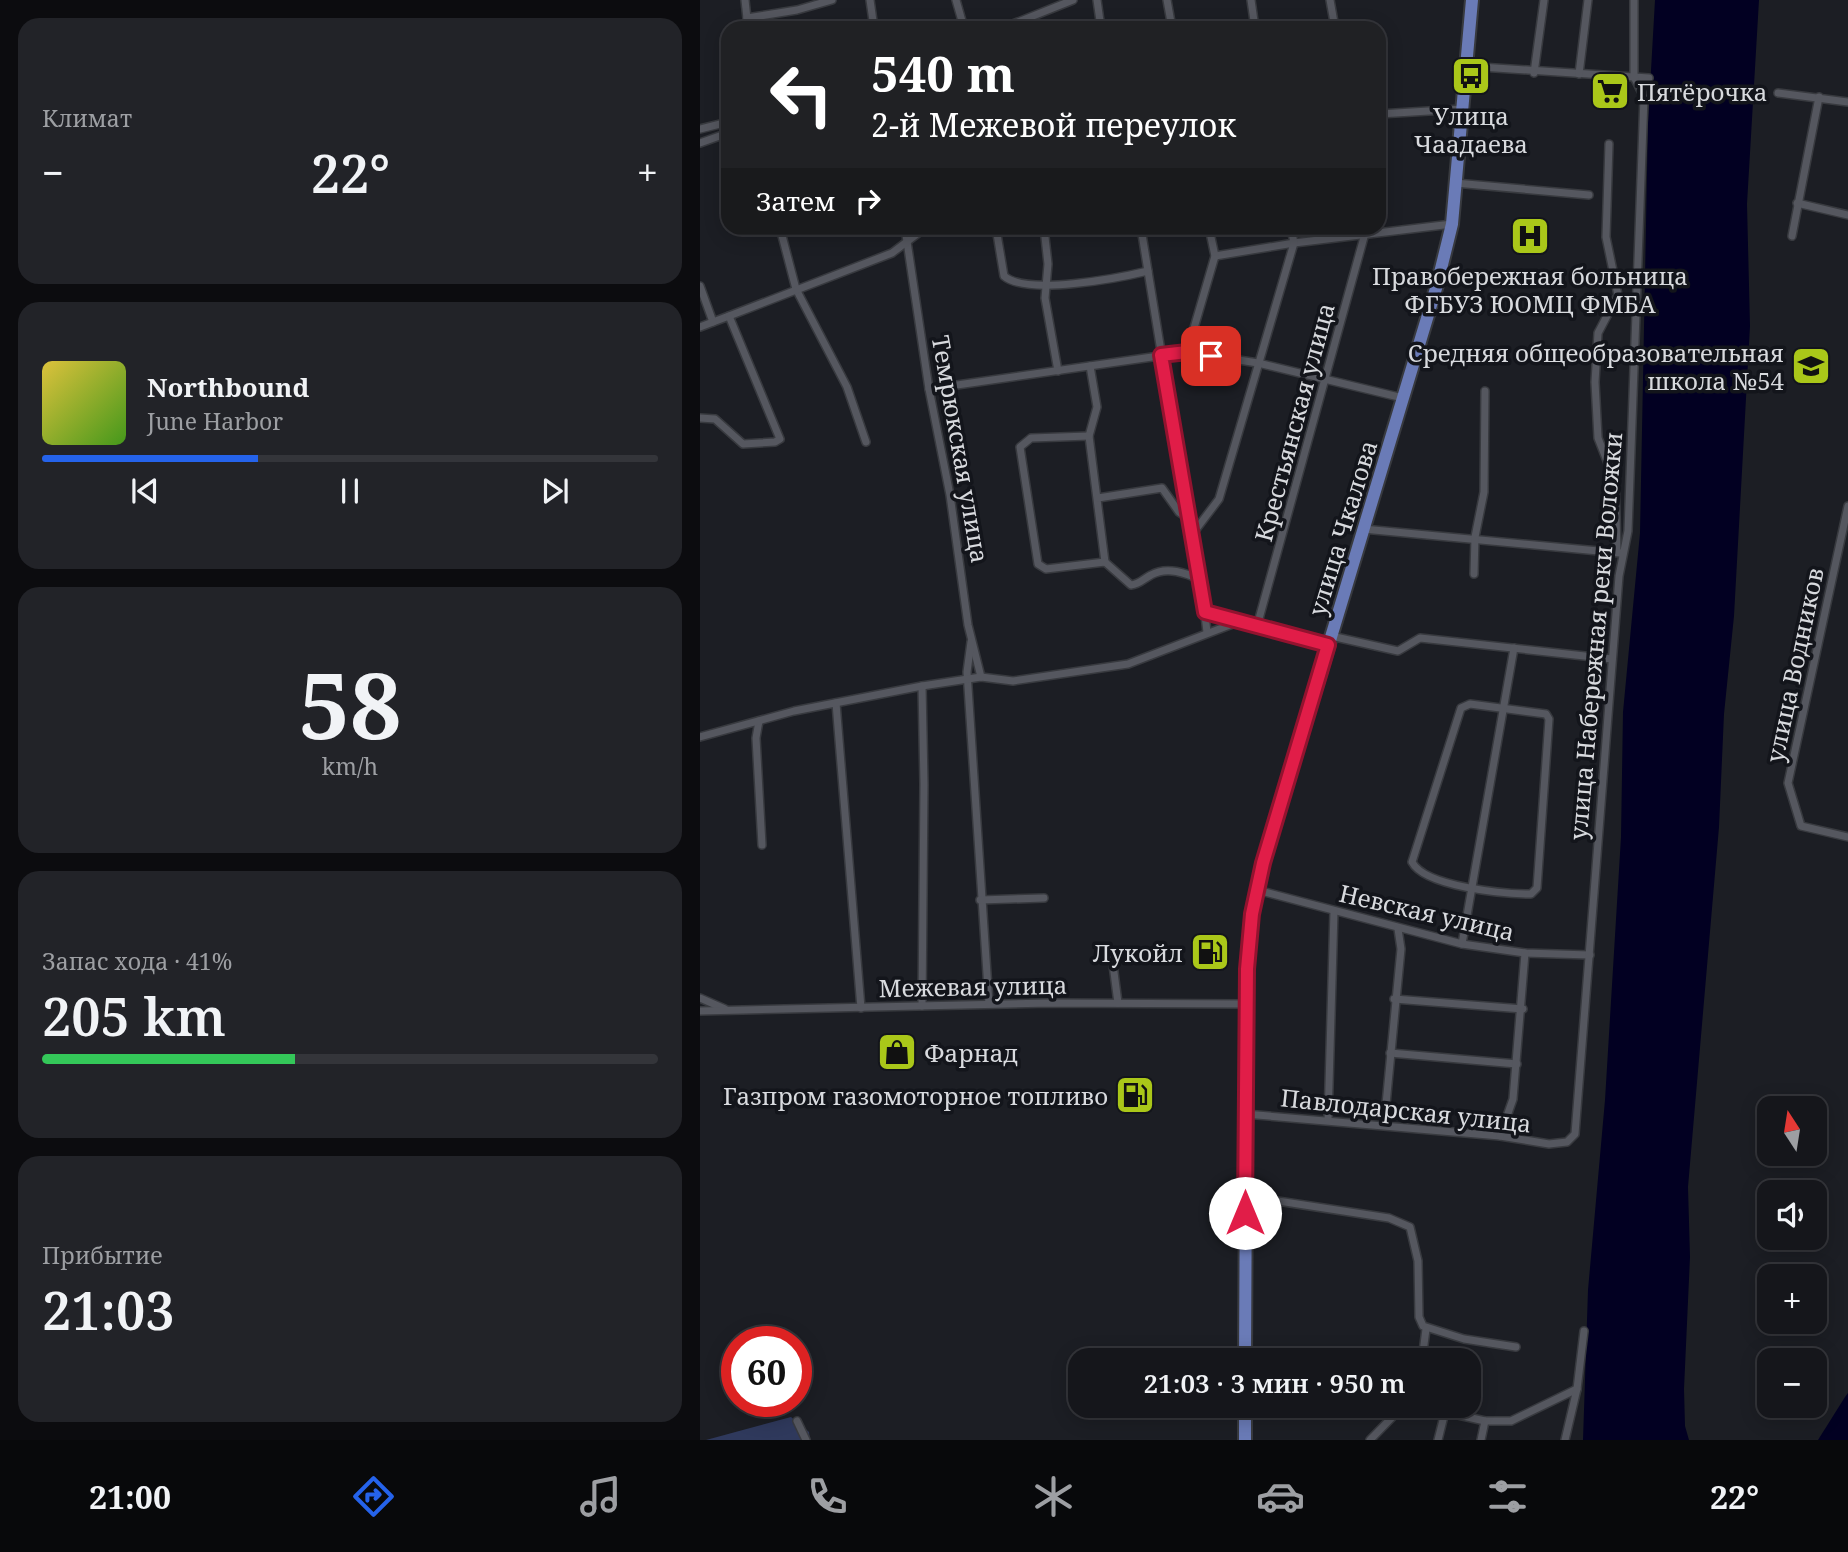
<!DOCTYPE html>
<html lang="ru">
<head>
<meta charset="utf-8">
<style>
	:root { --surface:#15161b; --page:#222328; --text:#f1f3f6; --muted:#9d9fa3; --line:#34353a; --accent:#2563eb }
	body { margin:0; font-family:"Noto Serif",serif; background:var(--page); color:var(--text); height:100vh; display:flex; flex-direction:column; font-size:26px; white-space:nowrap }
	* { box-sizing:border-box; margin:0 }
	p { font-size:23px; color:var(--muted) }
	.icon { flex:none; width:38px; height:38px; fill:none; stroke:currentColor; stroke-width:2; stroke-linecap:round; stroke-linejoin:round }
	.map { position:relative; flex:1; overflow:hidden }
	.panel { display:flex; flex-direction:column; gap:18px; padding:18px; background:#0c0c0f; width:700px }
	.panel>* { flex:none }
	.hud { position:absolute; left:21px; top:21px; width:665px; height:214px; border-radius:21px; box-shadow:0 4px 18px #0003,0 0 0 2px var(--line); background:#202124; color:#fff; overflow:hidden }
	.needle { width:46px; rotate:348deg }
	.controls { position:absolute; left:1057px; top:1096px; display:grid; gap:14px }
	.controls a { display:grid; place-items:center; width:70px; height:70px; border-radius:14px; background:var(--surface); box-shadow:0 4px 18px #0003,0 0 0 2px var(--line); font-size:35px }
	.speed { position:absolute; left:21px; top:1326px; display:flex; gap:14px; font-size:35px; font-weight:700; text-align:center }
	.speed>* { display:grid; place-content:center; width:91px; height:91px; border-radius:50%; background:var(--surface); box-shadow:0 4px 18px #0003,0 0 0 2px var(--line); line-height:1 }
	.speed .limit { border:10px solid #d22; background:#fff; color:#111 }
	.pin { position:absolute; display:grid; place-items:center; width:60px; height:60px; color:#fff; margin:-30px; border-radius:14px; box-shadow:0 4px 10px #0006 }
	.me { position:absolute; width:77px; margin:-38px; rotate:0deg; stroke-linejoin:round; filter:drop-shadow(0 0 5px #0008) }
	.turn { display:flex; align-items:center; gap:24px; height:147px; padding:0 35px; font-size:32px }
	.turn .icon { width:91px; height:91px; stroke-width:2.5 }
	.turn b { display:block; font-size:49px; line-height:60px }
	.then { display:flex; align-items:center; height:66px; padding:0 35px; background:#0003; gap:14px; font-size:26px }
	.big { font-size:52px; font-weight:600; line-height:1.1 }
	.panel .card { flex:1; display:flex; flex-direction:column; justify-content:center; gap:10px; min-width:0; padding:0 24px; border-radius:21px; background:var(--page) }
	.panel .dial { align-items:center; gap:0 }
	.dial b { font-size:91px; line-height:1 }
	.song { display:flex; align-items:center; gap:21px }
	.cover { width:84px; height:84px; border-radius:10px; background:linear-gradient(135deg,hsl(50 70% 55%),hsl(100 70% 35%)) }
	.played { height:7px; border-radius:4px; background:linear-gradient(90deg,var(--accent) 35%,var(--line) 35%) }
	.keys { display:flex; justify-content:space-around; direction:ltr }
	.heat { display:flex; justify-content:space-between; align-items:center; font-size:38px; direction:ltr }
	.charge { height:10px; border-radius:5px; background:linear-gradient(90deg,#34c759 41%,var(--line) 0) }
	.trip { position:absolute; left:368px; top:1348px; width:413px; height:70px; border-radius:21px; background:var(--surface); box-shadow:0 4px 18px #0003,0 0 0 2px var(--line); font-weight:600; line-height:70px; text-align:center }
	.tab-bar { display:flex; height:112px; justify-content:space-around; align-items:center; background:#08090b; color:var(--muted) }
	.tab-bar .icon { width:49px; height:49px }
	.tab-bar .current { color:var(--accent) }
	.tab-bar b { font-size:32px; color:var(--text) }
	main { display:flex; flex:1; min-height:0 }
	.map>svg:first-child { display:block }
	.green { fill:#2f395c }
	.water { fill:#020022 }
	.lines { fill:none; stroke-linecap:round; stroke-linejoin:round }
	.minor-casing { stroke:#383a3f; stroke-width:10 }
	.primary-casing { stroke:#383a3f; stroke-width:16 }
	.minor { stroke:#55575f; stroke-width:7 }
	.primary { stroke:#6a7bb7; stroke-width:12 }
	.route-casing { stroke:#92132f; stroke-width:18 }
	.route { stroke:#e11d48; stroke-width:12 }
	.labels { text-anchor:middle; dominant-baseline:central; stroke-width:7; stroke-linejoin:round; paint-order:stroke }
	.poi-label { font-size:24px; fill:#d8dade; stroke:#13151b; text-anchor:end }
	.street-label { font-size:24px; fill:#d8dade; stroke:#13151b }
</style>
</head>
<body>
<main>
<section class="panel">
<div class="card"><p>Климат</p>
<div class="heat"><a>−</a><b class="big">22°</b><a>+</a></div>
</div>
<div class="card">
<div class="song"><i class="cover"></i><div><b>Northbound</b><p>June Harbor</p></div></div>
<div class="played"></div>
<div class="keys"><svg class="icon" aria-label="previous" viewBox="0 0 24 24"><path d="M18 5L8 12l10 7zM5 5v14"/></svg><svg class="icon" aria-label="pause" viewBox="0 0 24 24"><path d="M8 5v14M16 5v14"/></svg><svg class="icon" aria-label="next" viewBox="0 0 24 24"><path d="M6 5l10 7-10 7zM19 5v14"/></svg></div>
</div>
<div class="card dial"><b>58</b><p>km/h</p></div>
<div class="card"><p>Запас хода · 41%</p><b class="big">205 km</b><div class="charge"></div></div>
<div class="card"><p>Прибытие</p><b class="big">21:03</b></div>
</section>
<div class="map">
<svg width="1148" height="1440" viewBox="0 0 1148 1440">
	<rect width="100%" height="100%" fill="#1c1e24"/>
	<!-- green -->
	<polygon class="green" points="91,1417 109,1432 110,1440 6,1440"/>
	<!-- water -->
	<g class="water">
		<polygon points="955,0 1059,0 1047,204 1050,326 1034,616 1024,714 1019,827 988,1187 990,1257 984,1389 985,1426 989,1440 883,1440 888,1290 905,1100 921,837 923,712 940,533 948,123"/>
		<polygon points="1148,1393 1148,1440 1118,1440 1145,1397"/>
	</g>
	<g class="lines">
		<!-- minor casing -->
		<g class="minor-casing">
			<g id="minor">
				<polyline points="45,0 48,28"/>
				<polyline points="170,0 174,28"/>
				<polyline points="256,0 264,28"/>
				<polyline points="397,0 401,28"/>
				<polyline points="467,0 472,28"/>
				<polyline points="551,0 555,28"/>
				<polyline points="630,0 635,28"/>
				<polyline points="47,18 97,10 132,0"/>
				<polyline points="303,28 373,0"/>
				<polyline points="765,66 949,78"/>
				<polyline points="834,73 844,0"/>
				<polyline points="879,74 888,0"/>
				<polyline points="1078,93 1148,102"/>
				<polyline points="679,114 762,109"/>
				<polyline points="0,129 28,122"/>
				<polyline points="0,143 28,133"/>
				<polyline points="909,144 906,237 918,295 898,333 895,382 898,438 915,481 917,552"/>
				<polyline points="755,183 889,195"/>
				<polyline points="1097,203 1148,215"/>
				<polyline points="80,228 96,289 147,387 166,442"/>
				<polyline points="205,228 229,389 250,495 268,625 281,677"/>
				<path d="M296 228 304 276C327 296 419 278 448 271"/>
				<polyline points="344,228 348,264 345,298 358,371"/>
				<polyline points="441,228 491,536 500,574 507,632"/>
				<polyline points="1092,236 1119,97"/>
				<polyline points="515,256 594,243 752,224"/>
				<polyline points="0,286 13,322 29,316 80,439 75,442 43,444 15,419 0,418"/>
				<polyline points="29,316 192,253 225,228"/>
				<polyline points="0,327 13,322"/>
				<polyline points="487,352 515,256 509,228"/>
				<polyline points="390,366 397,407 389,436 405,562"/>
				<polyline points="229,389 487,352 558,363 703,398"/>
				<path d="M389 436 331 438 320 447 338 564 346 569 405 562 431 585C440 584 443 579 451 575 467 566 486 573 501 580"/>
				<polyline points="398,498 462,488 479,512 488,518"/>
				<polyline points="1148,506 1088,783 1101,826 1148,837"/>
				<polyline points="663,529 920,553"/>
				<polyline points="491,536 519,499 594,243 591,228"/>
				<polyline points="774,574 775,537 784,492 785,391"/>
				<polyline points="505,612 534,622"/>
				<polyline points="557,626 664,237 663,228"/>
				<polyline points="631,636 698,651 720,638 912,659"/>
				<polyline points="271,642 267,672 289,1004"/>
				<polyline points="222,686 224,784 222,1006"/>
				<polyline points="136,703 161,1008"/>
				<path d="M770 704 846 714 849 719 837 888 831 894C805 894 725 887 712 862L761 708Z"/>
				<polyline points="59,721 56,738 62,845"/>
				<polyline points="0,737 94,711 222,686 281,677 313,681 428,664 535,623 628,645"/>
				<polyline points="557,890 762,944 825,953 890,955"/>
				<polyline points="280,900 344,898"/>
				<polyline points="762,944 814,648"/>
				<polyline points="412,957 418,1003"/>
				<polyline points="0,998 25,1009"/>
				<polyline points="694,999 823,1009"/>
				<polyline points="0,1011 349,1003 546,1004"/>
				<polyline points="690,1053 817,1064"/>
				<polyline points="545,1114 800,1136 849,1144 867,1142 875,1134 919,576 928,531 944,97 934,77 934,0"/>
				<polyline points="628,1120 634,911"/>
				<polyline points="684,1125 701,949 698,929"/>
				<polyline points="800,1136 813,1099 825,953"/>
				<polyline points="545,1196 689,1218 710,1227 718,1261 719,1317 723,1326 764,1339 816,1347"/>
				<polyline points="722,1360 726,1329"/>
				<polyline points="719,1405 745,1412"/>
				<polyline points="97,1421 106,1440"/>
				<polyline points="670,1440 704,1405"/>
				<polyline points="738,1440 745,1412 785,1421"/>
				<polyline points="781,1440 785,1421 811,1421 877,1389"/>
				<polyline points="865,1440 877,1389 884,1331"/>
			</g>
		</g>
		<!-- primary casing -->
		<g class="primary-casing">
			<g id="primary">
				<polyline points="545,1360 547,969 552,914 563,863 737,285 752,224 772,0"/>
				<polyline points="545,1440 545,1405"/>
			</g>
		</g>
		<!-- minor -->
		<use href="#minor" class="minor"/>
		<!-- primary -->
		<use href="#primary" class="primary"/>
	</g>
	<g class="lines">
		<!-- route casing -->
		<g class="route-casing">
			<polyline id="route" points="511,356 487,352 461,355 505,612 628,645 563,863 552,914 547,969 545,1213"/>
		</g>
		<!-- route -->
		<use href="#route" class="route"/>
	</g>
	<!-- icons -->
	<defs>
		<g id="bus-square" transform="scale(2.0125)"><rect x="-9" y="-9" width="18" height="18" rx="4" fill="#aac719" stroke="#13151b"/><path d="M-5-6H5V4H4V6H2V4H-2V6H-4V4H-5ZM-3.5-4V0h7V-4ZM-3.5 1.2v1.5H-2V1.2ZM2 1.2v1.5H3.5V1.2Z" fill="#111"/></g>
		<g id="supermarket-square" transform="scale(2.0125)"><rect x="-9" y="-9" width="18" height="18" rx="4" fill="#aac719" stroke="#13151b"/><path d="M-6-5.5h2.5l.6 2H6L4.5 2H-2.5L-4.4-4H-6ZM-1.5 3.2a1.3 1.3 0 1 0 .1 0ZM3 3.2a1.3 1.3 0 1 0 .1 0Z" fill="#111"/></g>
		<g id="hospital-square" transform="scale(2.0125)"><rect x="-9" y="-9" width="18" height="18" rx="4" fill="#aac719" stroke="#13151b"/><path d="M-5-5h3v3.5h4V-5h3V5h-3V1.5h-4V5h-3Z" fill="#111"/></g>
		<g id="school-square" transform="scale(2.0125)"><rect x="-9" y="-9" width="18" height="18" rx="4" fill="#aac719" stroke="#13151b"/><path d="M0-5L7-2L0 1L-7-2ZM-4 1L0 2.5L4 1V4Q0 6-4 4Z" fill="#111"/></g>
		<g id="fuel-square" transform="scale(2.0125)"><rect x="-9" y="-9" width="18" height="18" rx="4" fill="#aac719" stroke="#13151b"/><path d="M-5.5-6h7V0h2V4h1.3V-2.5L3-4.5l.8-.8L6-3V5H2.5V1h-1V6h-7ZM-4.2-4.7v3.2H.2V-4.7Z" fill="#111"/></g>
		<g id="shop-square" transform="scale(2.0125)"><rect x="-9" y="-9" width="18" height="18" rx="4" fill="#aac719" stroke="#13151b"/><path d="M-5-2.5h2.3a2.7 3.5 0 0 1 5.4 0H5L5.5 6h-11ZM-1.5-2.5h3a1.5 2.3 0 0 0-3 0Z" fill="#111"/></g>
	</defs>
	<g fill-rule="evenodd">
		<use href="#bus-square" x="771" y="76"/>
		<use href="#supermarket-square" x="910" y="91"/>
		<use href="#hospital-square" x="830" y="236"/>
		<use href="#school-square" x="1111" y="366"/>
		<use href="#fuel-square" x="510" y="952"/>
		<use href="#shop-square" x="197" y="1052"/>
		<use href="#fuel-square" x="435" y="1095"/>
	</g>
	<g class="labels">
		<!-- poi labels -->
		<g class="poi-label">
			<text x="937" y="91" text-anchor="start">Пятёрочка</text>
			<text x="771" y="115" text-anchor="middle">Улица<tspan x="771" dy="28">Чаадаева</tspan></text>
			<text x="830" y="275" text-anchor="middle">Правобережная больница<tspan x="830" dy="28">ФГБУЗ ЮОМЦ ФМБА</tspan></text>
			<text x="1084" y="352">Средняя общеобразовательная<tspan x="1084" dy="28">школа №54</tspan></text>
			<text x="483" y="952">Лукойл</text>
			<text x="224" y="1052" text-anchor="start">Фарнад</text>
			<text x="408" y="1095">Газпром газомоторное топливо</text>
		</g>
		<!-- street labels -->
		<g class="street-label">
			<text transform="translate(594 422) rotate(-75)">Крестьянская улица</text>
			<text transform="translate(261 449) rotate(80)">Темрюкская улица</text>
			<text transform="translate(642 528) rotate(-73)">улица Чкалова</text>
			<text transform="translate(895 636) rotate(-85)">улица Набережная реки Воложки</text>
			<text transform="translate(1094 665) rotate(-78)">улица Водников</text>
			<text transform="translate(727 912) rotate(13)">Невская улица</text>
			<text transform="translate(273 986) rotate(-1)">Межевая улица</text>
			<text transform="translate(706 1110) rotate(6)">Павлодарская улица</text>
		</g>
	</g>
</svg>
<div class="controls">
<a><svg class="needle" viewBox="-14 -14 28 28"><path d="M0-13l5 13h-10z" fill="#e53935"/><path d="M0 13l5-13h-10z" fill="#9d9fa3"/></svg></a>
<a><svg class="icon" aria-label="sound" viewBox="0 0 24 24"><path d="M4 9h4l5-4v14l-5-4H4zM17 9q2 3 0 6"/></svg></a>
<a>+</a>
<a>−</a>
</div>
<div class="speed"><div class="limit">60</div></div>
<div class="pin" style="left:511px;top:356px;background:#d93025"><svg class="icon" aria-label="arrive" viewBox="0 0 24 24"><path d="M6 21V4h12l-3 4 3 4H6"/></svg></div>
<svg class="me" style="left:545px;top:1213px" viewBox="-20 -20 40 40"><circle r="19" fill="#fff"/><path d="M0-13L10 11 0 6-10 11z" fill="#e11d48"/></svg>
<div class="trip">21:03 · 3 мин · 950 m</div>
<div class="hud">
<div class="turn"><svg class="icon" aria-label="left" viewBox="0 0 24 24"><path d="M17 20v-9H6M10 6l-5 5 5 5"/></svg><div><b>540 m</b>2-й Межевой переулок</div></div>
<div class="then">Затем<svg class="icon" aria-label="right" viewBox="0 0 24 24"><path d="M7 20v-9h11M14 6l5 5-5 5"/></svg></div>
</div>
</div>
</main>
<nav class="tab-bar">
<b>21:00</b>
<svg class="icon current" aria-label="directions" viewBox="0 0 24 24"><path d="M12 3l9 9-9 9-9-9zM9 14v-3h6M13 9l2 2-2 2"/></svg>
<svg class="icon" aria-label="music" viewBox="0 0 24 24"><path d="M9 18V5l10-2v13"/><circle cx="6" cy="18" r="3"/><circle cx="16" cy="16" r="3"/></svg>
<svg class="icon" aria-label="phone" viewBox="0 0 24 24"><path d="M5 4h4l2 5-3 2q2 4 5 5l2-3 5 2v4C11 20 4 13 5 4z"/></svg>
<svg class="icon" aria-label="climate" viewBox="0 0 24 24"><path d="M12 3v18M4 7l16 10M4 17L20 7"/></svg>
<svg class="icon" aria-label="car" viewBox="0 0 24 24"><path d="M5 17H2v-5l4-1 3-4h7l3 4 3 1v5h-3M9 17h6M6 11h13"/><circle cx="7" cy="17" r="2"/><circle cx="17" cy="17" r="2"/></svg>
<svg class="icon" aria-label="filters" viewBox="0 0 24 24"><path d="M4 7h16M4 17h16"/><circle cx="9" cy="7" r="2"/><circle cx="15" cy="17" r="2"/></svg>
<b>22°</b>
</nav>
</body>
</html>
